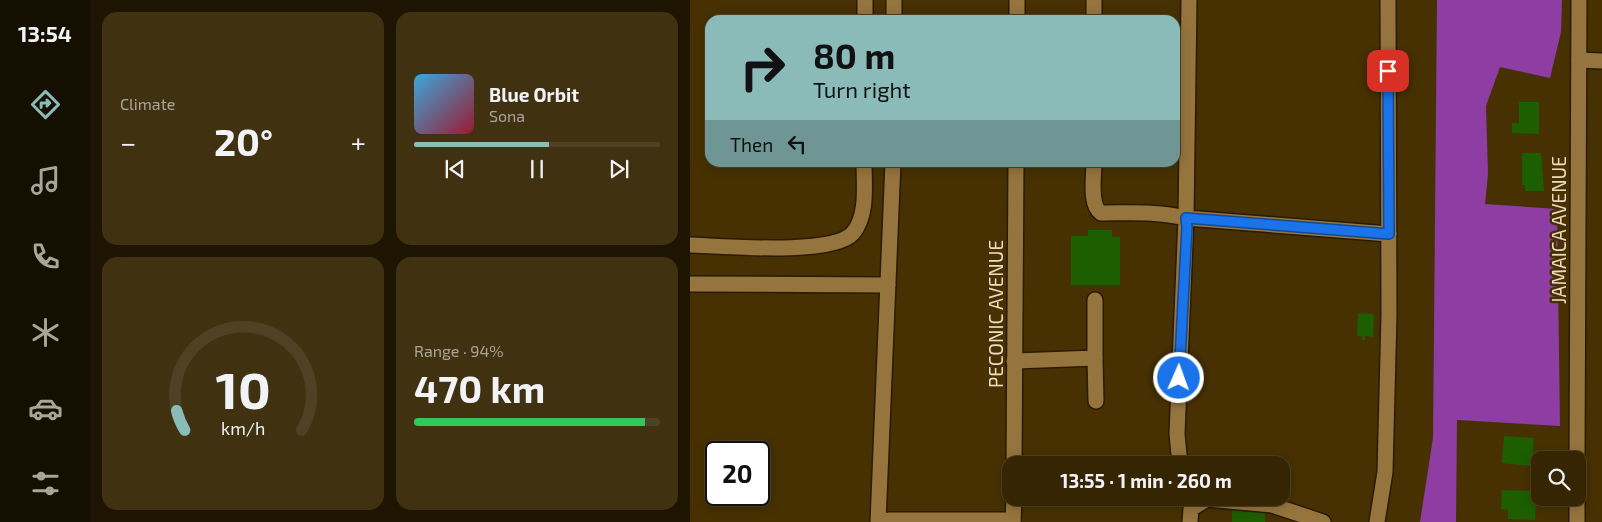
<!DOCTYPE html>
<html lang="en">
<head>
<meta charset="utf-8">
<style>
	:root { --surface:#352502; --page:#403111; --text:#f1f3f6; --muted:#aaa599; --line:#4f4224; --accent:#8bbbb9 }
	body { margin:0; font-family:"Exo 2",sans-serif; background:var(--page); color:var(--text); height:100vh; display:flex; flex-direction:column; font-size:19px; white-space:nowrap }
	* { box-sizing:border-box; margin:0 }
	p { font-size:16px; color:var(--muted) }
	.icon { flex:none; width:28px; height:28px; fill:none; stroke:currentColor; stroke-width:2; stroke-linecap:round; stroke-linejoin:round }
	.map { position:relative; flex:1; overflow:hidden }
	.details { display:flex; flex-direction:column; gap:12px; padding:12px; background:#1d1401; width:600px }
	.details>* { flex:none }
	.banner { position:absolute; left:15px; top:15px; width:475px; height:152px; border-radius:15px; box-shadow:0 2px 12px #0003,0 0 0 1px var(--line); background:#8bbbb9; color:#111; overflow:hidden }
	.buttons { position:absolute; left:841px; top:451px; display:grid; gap:10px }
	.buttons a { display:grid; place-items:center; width:55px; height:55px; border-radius:10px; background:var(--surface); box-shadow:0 2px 12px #0003,0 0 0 1px var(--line); font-size:25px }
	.speed { position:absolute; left:15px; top:441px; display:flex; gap:10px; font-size:25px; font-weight:700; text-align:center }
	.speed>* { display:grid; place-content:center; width:65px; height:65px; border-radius:50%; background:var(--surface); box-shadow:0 2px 12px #0003,0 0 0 1px var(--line); line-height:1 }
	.speed .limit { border:2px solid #111; border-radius:8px; background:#fff; color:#111 }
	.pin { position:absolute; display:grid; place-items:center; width:42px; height:42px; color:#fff; margin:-21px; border-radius:10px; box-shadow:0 2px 8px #0006 }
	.me { position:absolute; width:55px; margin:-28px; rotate:2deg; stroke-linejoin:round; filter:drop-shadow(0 0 4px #0008) }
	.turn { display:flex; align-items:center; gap:18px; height:105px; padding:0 25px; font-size:22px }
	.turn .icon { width:65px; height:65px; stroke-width:2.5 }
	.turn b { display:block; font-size:35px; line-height:42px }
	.then { display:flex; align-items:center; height:48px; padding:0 25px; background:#0003; gap:10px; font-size:19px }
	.big { font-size:38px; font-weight:700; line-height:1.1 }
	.details .widget { flex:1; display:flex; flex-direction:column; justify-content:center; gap:8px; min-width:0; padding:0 18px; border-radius:15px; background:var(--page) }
	.details .dial { align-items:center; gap:0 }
	.dial svg { height:130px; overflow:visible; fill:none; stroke:var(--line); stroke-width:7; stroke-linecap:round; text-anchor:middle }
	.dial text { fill:var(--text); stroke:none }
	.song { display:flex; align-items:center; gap:15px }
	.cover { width:60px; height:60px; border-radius:8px; background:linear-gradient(135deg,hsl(200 70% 55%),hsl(350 70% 35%)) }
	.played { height:5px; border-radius:2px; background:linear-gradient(90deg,var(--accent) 55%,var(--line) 55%) }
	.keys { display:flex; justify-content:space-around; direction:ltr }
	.heat { display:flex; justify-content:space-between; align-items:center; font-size:28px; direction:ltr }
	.charge { height:8px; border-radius:4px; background:linear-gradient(90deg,#34c759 94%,var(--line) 0) }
	.details .tiles { flex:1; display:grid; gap:12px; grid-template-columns:repeat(2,1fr) }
	.trip { position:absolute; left:312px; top:456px; width:288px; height:50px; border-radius:15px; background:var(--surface); box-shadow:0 2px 12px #0003,0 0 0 1px var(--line); font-weight:700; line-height:50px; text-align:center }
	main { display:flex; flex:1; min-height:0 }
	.menu { display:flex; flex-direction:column; width:90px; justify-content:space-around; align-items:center; background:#150f01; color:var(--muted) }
	.menu .icon { width:35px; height:35px }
	.menu .current { color:var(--accent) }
	.menu b { font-size:22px; color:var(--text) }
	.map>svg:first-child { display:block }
	.forest { fill:#8e3da2 }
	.building { fill:#1d5e00 }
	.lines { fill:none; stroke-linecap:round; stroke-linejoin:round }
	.minor-casing { stroke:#291a00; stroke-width:18 }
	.minor { stroke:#95743e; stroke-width:15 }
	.route-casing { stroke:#114b97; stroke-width:12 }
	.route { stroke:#1a73e8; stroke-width:9 }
	.labels { text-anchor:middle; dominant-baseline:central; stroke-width:5; stroke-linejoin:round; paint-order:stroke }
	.street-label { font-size:19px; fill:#eedcc1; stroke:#473103 }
</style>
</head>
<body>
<main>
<nav class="menu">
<b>13:54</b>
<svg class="icon current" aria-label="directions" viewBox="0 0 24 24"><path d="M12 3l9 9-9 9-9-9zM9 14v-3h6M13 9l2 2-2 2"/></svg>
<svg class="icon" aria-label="music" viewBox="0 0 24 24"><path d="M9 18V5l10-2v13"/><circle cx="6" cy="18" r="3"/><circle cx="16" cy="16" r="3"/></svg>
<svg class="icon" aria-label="phone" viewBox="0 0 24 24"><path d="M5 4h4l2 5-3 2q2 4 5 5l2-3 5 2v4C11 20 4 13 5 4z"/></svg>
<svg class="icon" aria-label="climate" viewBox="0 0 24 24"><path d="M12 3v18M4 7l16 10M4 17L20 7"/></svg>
<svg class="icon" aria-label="car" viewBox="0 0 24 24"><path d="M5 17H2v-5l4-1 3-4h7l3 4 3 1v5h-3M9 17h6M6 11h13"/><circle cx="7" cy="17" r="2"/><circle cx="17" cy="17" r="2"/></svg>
<svg class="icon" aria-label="filters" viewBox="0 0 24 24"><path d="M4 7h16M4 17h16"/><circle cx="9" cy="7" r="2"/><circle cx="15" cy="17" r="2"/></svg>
</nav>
<section class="details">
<div class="tiles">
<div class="widget"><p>Climate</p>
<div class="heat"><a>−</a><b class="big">20°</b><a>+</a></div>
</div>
<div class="widget">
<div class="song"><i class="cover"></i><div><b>Blue Orbit</b><p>Sona</p></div></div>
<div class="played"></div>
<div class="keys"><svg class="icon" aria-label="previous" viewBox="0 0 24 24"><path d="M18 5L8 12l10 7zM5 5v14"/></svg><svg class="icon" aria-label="pause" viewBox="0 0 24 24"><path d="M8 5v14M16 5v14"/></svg><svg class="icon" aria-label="next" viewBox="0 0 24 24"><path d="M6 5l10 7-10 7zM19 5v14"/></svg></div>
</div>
<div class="widget dial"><svg viewBox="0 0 100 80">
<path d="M14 69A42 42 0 1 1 86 69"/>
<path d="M14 69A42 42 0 0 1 9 57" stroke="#8bbbb9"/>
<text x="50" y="56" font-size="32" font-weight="700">10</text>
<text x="50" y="72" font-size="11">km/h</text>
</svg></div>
<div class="widget"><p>Range · 94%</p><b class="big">470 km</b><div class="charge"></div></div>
</div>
</section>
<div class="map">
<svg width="912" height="522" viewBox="0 0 912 522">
	<rect width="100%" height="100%" fill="#473103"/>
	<!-- forest -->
	<polygon class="forest" points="747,0 872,0 871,32 860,78 810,67 796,106 798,174 795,204 867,209 870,426 767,420 766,522 730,522 743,438"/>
	<!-- building -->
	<g class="building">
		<polygon points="829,102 849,102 849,134 822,133 822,123 829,123"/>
		<polygon points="832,153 851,153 854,191 835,191 835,185 832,185"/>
		<polygon points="398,230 422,230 422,237 430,237 430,285 381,285 381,236 398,236"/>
		<polygon points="668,313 684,314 683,337 675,336 675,340 672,340 672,336 667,336"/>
		<polygon points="814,436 844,438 842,466 812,463"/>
		<polygon points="812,490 843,491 843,500 846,500 845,520 818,519 818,510 811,509"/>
		<polygon points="542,508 575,510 575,522 542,522"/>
	</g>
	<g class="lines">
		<!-- minor casing -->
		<g class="minor-casing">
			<g id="minor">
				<polyline points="404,0 404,20"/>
				<polyline points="499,0 496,218 699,234"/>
				<polyline points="175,20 175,0"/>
				<polyline points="204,20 204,0"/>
				<polyline points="327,20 327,0"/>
				<polyline points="889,60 912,61"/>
				<path d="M404 162C404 176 399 205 411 213 440 213 467 211 496 218L487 434 490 465"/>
				<path d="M0 245C32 246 143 256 163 233 178 215 174 185 174 162"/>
				<polyline points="0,284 198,285"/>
				<polyline points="405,358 406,401"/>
				<polyline points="324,361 405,358 405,300"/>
				<polyline points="887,460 889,0"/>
				<polyline points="324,465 326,162"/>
				<polyline points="188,522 203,162"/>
				<polyline points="189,522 200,520 323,520"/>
				<polyline points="323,522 324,498"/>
				<polyline points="500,522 501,509 517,499 582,505 633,522"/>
				<polyline points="687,522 695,472 699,315 698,0"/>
				<polyline points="887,522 887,498"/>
			</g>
		</g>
		<!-- minor -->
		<use href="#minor" class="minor"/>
	</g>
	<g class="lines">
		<!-- route casing -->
		<g class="route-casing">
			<polyline id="route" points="489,378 497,227 496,218 699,234 698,71"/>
		</g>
		<!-- route -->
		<use href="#route" class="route"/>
	</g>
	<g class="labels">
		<!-- street labels -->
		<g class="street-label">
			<text transform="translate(868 230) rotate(-90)">JAMAICA AVENUE</text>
			<text transform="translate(305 314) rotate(-90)">PECONIC AVENUE</text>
		</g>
	</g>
</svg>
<div class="buttons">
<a><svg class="icon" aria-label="search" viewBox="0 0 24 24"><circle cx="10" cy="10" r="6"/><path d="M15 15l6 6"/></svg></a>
</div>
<div class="speed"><div class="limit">20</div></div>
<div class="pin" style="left:698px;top:71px;background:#d93025"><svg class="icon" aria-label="arrive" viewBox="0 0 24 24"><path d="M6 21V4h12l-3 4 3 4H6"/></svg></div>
<svg class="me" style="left:489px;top:378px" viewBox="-20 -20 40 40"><circle r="17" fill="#1a73e8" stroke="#fff" stroke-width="3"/><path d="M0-11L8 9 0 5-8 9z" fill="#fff"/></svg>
<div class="trip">13:55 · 1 min · 260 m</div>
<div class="banner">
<div class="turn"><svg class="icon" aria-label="right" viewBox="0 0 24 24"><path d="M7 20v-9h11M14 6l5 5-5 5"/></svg><div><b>80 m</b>Turn right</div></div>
<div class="then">Then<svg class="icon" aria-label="left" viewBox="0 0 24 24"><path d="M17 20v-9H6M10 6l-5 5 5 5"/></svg></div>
</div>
</div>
</main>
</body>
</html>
